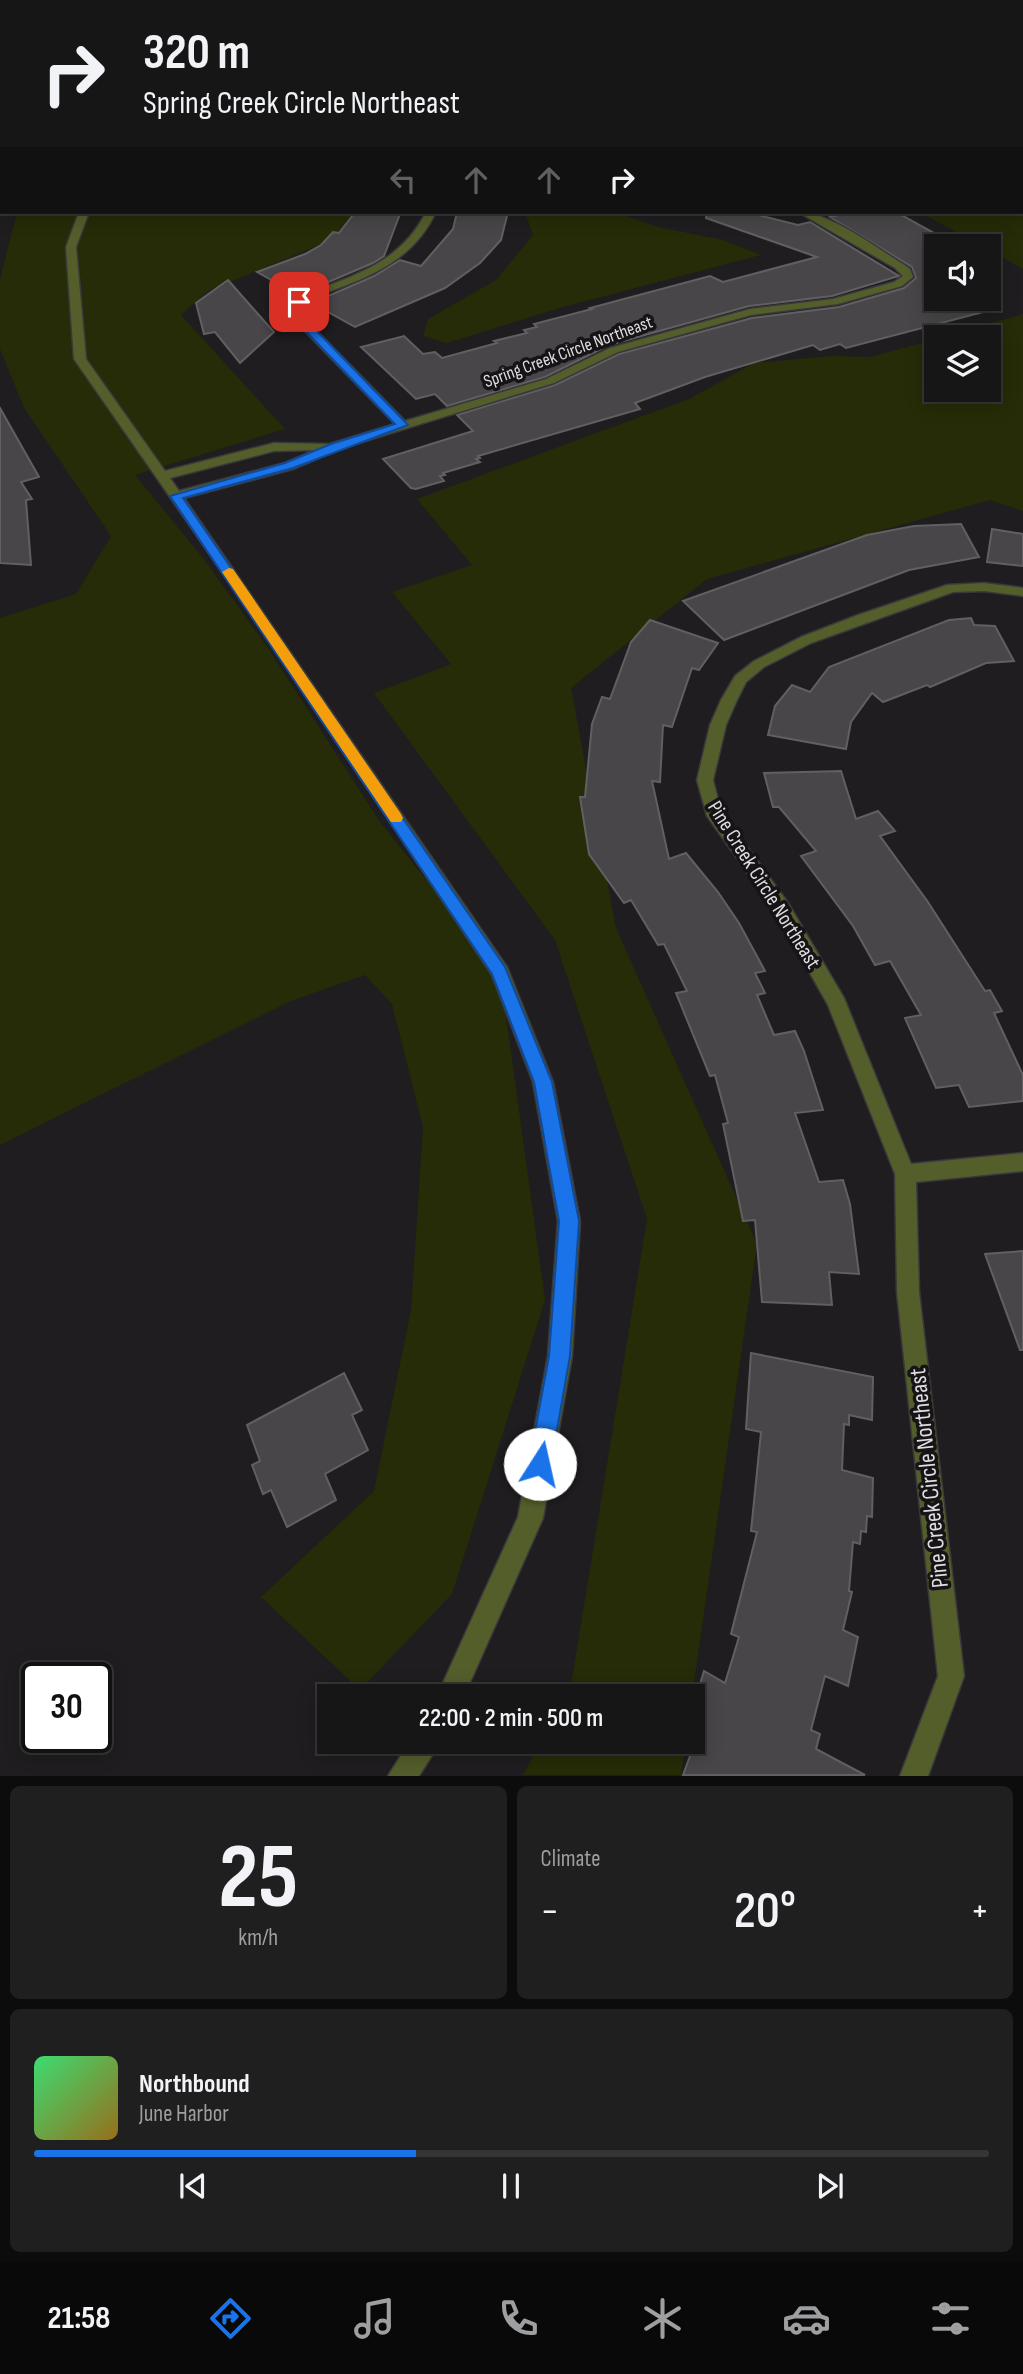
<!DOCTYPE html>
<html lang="en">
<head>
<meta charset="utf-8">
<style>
	:root { --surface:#171617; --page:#201f20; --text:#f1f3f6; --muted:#9e9fa1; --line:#363536; --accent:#1a73e8 }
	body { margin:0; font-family:"Sofia Sans Condensed",sans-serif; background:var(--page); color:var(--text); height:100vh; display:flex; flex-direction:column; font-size:26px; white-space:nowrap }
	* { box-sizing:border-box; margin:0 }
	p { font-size:23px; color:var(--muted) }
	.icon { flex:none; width:38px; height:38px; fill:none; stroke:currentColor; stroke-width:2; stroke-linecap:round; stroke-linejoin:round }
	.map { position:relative; height:1776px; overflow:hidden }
	.sheet { display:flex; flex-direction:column; gap:10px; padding:10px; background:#0d0c0d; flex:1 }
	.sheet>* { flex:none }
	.hud { position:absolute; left:0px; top:0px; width:1024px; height:214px; box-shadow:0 4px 18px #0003,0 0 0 2px var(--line); background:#171617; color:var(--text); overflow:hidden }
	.buttons { position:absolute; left:924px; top:234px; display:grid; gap:14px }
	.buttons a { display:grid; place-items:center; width:77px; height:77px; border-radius:0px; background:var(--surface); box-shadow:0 4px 18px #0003,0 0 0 2px var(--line); font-size:35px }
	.speed { position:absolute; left:21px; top:1662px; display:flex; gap:14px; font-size:35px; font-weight:700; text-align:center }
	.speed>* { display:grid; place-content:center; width:91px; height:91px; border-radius:50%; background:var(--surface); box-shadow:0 4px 18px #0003,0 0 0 2px var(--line); line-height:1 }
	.speed .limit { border:4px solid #111; border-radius:10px; background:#fff; color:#111 }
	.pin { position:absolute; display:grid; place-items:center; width:60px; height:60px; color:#fff; margin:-30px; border-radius:14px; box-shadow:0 4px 10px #0006 }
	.me { position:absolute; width:77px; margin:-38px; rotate:10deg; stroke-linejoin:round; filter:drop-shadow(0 0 5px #0008) }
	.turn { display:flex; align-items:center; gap:24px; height:147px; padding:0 28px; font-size:32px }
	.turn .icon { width:91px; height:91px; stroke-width:2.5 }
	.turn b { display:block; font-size:49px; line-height:60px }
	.lanes { display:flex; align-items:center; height:66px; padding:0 28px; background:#0003; justify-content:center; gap:35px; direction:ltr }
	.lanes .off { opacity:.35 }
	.big { font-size:52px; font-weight:600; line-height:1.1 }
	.sheet .tile { flex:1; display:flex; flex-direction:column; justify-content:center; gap:10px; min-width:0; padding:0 24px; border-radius:10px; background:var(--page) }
	.sheet .dial { align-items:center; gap:0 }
	.dial b { font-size:91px; line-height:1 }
	.song { display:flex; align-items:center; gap:21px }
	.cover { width:84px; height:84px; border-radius:10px; background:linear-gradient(135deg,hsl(140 70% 55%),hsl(40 70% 35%)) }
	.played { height:7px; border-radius:4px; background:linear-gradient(90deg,var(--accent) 40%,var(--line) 40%) }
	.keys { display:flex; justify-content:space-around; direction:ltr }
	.heat { display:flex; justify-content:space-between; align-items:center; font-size:38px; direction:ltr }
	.sheet .tiles { flex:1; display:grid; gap:10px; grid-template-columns:1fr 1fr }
	.tile:last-child { grid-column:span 2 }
	.trip { position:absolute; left:317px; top:1684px; width:388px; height:70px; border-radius:0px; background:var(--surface); box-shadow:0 4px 18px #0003,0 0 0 2px var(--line); font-weight:600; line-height:70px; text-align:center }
	.tab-bar { display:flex; height:112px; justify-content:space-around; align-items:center; background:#090909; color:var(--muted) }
	.tab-bar .icon { width:49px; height:49px }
	.tab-bar .on { color:var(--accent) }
	.tab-bar b { font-size:32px; color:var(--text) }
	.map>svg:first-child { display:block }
	.green { fill:#252c07 }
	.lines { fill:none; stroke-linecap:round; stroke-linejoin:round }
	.stream { stroke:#564258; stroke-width:3.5 }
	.building { fill:#494649; stroke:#625f62; stroke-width:2 }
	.minor-casing { stroke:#3a383a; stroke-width:3 }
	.minor { fill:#535e2b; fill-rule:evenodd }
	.route { fill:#1a73e8; stroke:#114b97; stroke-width:2 }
	.slow { fill:#f59e0b }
	.labels { text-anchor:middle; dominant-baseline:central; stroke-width:7; stroke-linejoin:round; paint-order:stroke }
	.far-street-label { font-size:18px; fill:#dfdddf; stroke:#161416 }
	.street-label { font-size:21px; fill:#dfdddf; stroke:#161416 }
	.near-street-label { font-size:24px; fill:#dfdddf; stroke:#161416 }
</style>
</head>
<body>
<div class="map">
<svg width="1023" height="1776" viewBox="0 0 1023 1776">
	<rect width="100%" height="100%" fill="#1f1d1f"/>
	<!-- green -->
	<g class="green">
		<polygon points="455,0 1023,0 1023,269 989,250 989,247 983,247 920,212 1022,212 1022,2"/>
		<polygon points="17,212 362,212 329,241 208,291 181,315 285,429 135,475 203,558 268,648 380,822 500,972 545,1300 452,1594 360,1690 261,1597 374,1491 411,1310 423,1127 392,1004 365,975 291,1001 0,1145 0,618 76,594 111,536 24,408 0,349 0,279"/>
		<polygon points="525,212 615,212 658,227 723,240 761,255 563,307 447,343 423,336 428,319 496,280 533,235"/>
		<polygon points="1023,314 1023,511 990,500 707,579 571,688 616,928 757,1244 692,1696 565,1696 571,1685 647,1219 555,940 374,693 451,664 392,592 472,565 417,499 689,399 754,363 831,356 870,357 936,339 936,390 989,390 989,338 939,338"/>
		<polygon points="541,1741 686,1741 681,1775 523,1775"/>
	</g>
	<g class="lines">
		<!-- stream -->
		<polyline class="stream" points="759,0 762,2"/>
	</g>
	<!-- building -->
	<g class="building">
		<polygon points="362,212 400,214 384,256 373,263 298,295 257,272 305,254 321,245 333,232 339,233 353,215 361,215"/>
		<polygon points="457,212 508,212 501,240 480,263 445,288 355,327 312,303 374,276 400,260 421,266 453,229"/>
		<polygon points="707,212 746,212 798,225 810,222 899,276 832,296 749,306 609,345 545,377 447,406 435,394 416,399 361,347 404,336 423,354 435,352 442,358 497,343 494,341 527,333 524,330 537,327 534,324 592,309 590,308 710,276 723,282 817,257 706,218"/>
		<polygon points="853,212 896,212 936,234 936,299 954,299 991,310 846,348 840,344 820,350 813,345 705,377 635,403 640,409 478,456 480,458 476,459 480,462 443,473 445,475 440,476 444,481 416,489 411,488 383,459 473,431 457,415 555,385 619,354 752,318 839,307 904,288 916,278 912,267 830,217"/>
		<polygon points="228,280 274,332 240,363 215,332 204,334 196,303"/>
		<polygon points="0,408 39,477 21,482 32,499 26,500 31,565 0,563"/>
		<polygon points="961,524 979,557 909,570 724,640 683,601 867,535 914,526"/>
		<polygon points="992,529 1023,534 1023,566 987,562"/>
		<polygon points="971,618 974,625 995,626 1014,661 986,663 930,687 927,685 883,702 872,693 851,722 846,749 768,735 775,706 792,685 810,692 829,667 949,620"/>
		<polygon points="650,620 718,643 699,670 692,668 672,727 663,725 660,782 652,781 669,859 686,853 718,892 739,923 765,971 755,973 765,993 757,995 774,1035 795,1031 804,1051 823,1110 795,1113 819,1182 843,1180 850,1204 859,1274 829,1272 832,1305 762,1302 755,1220 743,1221 723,1124 728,1123 715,1075 710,1076 676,993 687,991 664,944 658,945 631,900 624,903 589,854 580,797 585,797 592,724 602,697 610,699 631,642"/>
		<polygon points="841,771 856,819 878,811 895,831 880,836 928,902 985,991 990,990 1002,1011 994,1013 1023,1075 1023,1101 969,1107 959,1085 936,1088 905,1018 921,1015 890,961 875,965 853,926 801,856 816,851 779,807 773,807 764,773"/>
		<polygon points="1023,1251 1023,1350 1020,1350 985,1254"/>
		<polygon points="751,1353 873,1377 872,1420 849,1415 849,1425 844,1424 842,1470 873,1478 872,1517 867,1516 866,1532 861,1531 860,1544 853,1542 849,1591 852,1592 843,1630 858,1637 848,1686 825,1676 811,1730 820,1734 816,1749 865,1775 683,1775 699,1732 693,1728 693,1707 704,1671 725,1683 739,1637 731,1634 757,1532 751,1531 761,1432 746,1429"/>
		<polygon points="344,1373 362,1410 352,1415 368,1450 325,1474 336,1500 287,1527 271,1490 263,1494 252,1465 260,1461 247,1425"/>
	</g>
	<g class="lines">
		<!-- minor casing -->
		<g class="minor-casing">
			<g id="minor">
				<rect x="0" y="67" width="2" height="4"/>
				<path d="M79 212H89L76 247 86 359 165 471 274 443 330 444 395 424 294 320 289 307C300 294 317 289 332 284 373 269 407 251 426 212H436C417 252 384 271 344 286 328 292 313 297 300 308L303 317 405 421 546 379 610 348 750 309 833 299 894 282 903 276 895 268 798 212C830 212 875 247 903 264L910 269 913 277 902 286 838 304 751 315 618 352 554 383 339 449 293 469 184 498 507 967 553 1082 580 1221 572 1356 543 1518 464 1696H437L518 1517 548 1356 558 1221 533 1082 492 975 259 625 74 359 66 247ZM316 450 285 463 179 491 170 478 274 451Z"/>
				<polygon points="984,583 1023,588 1023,596 984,591 953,592 811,643 764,667 746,682 737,700 726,725 713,780 721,811 788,903 844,998 911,1164 1023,1153 1023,1171 916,1182 919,1292 964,1676 928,1776 900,1776 938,1676 897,1292 895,1174 828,1005 776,913 707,816 697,780 710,725 721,700 735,676 754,661 801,637 858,615 947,585"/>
				<polygon points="410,1741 441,1741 419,1776 388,1776"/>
			</g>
		</g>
		<!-- minor -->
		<use href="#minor" class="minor"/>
	</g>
	<!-- route -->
	<polygon class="route" points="296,300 304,302 299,307 303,317 408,425 293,468 183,498 505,967 552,1082 579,1221 570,1356 551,1464 548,1472 540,1475 532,1472 529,1464 549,1356 559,1221 534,1082 492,974 170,496 285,463 331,444 395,424 295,320 289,307"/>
	<!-- slow -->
	<polygon class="slow" points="229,568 233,569 401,814 403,818 401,822 391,822 222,572"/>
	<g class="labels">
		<!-- far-street labels -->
		<g class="far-street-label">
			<text transform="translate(568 352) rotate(-20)">Spring Creek Circle Northeast</text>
		</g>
		<!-- street labels -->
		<g class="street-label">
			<text transform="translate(764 885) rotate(58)">Pine Creek Circle Northeast</text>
		</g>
		<!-- near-street labels -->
		<g class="near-street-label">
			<text transform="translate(929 1478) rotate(-96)">Pine Creek Circle Northeast</text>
		</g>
	</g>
</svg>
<div class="buttons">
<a><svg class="icon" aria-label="sound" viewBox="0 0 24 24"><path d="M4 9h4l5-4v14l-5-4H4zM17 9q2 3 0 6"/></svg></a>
<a><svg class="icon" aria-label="layers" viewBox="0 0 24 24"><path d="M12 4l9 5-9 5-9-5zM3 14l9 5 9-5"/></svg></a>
</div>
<div class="speed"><div class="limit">30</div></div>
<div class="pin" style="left:299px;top:302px;background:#d93025"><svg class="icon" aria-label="arrive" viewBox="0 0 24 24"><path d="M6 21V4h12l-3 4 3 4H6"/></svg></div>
<svg class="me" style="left:540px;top:1464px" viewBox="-20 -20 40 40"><circle r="19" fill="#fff"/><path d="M0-13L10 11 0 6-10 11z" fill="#1a73e8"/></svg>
<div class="trip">22:00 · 2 min · 500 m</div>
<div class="hud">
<div class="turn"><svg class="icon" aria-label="right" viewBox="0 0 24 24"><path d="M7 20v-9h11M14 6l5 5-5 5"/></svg><div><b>320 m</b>Spring Creek Circle Northeast</div></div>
<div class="lanes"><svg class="icon off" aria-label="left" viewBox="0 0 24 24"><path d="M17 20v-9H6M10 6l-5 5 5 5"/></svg><svg class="icon off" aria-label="ahead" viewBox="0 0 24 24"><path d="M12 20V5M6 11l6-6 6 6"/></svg><svg class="icon off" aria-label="ahead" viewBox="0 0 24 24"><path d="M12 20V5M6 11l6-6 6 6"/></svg><svg class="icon" aria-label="right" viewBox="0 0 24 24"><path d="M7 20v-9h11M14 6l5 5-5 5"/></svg></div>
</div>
</div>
<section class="sheet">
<div class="tiles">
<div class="tile dial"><b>25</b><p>km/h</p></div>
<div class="tile"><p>Climate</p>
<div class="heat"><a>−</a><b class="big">20°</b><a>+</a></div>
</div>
<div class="tile">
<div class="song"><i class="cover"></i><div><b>Northbound</b><p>June Harbor</p></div></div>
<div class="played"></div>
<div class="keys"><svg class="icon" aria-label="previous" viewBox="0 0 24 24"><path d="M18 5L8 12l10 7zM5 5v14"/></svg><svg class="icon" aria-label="pause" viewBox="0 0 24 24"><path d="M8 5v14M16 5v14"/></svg><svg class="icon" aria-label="next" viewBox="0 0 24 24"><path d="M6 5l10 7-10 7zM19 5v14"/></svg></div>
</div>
</div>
</section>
<nav class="tab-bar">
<b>21:58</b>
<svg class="icon on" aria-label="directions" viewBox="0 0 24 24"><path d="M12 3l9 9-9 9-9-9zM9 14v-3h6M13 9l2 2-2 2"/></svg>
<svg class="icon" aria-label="music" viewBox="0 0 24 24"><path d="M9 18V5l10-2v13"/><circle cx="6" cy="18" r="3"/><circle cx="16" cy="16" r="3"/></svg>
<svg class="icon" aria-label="phone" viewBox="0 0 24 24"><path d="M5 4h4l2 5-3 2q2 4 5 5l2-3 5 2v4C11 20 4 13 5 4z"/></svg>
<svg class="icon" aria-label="climate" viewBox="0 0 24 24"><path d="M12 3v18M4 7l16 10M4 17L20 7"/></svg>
<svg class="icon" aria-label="car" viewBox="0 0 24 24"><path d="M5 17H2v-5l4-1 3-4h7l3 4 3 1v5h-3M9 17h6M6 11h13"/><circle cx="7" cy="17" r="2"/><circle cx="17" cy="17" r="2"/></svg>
<svg class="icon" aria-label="filters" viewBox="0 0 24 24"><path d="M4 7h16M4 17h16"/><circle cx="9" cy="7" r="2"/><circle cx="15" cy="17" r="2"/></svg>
</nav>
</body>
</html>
